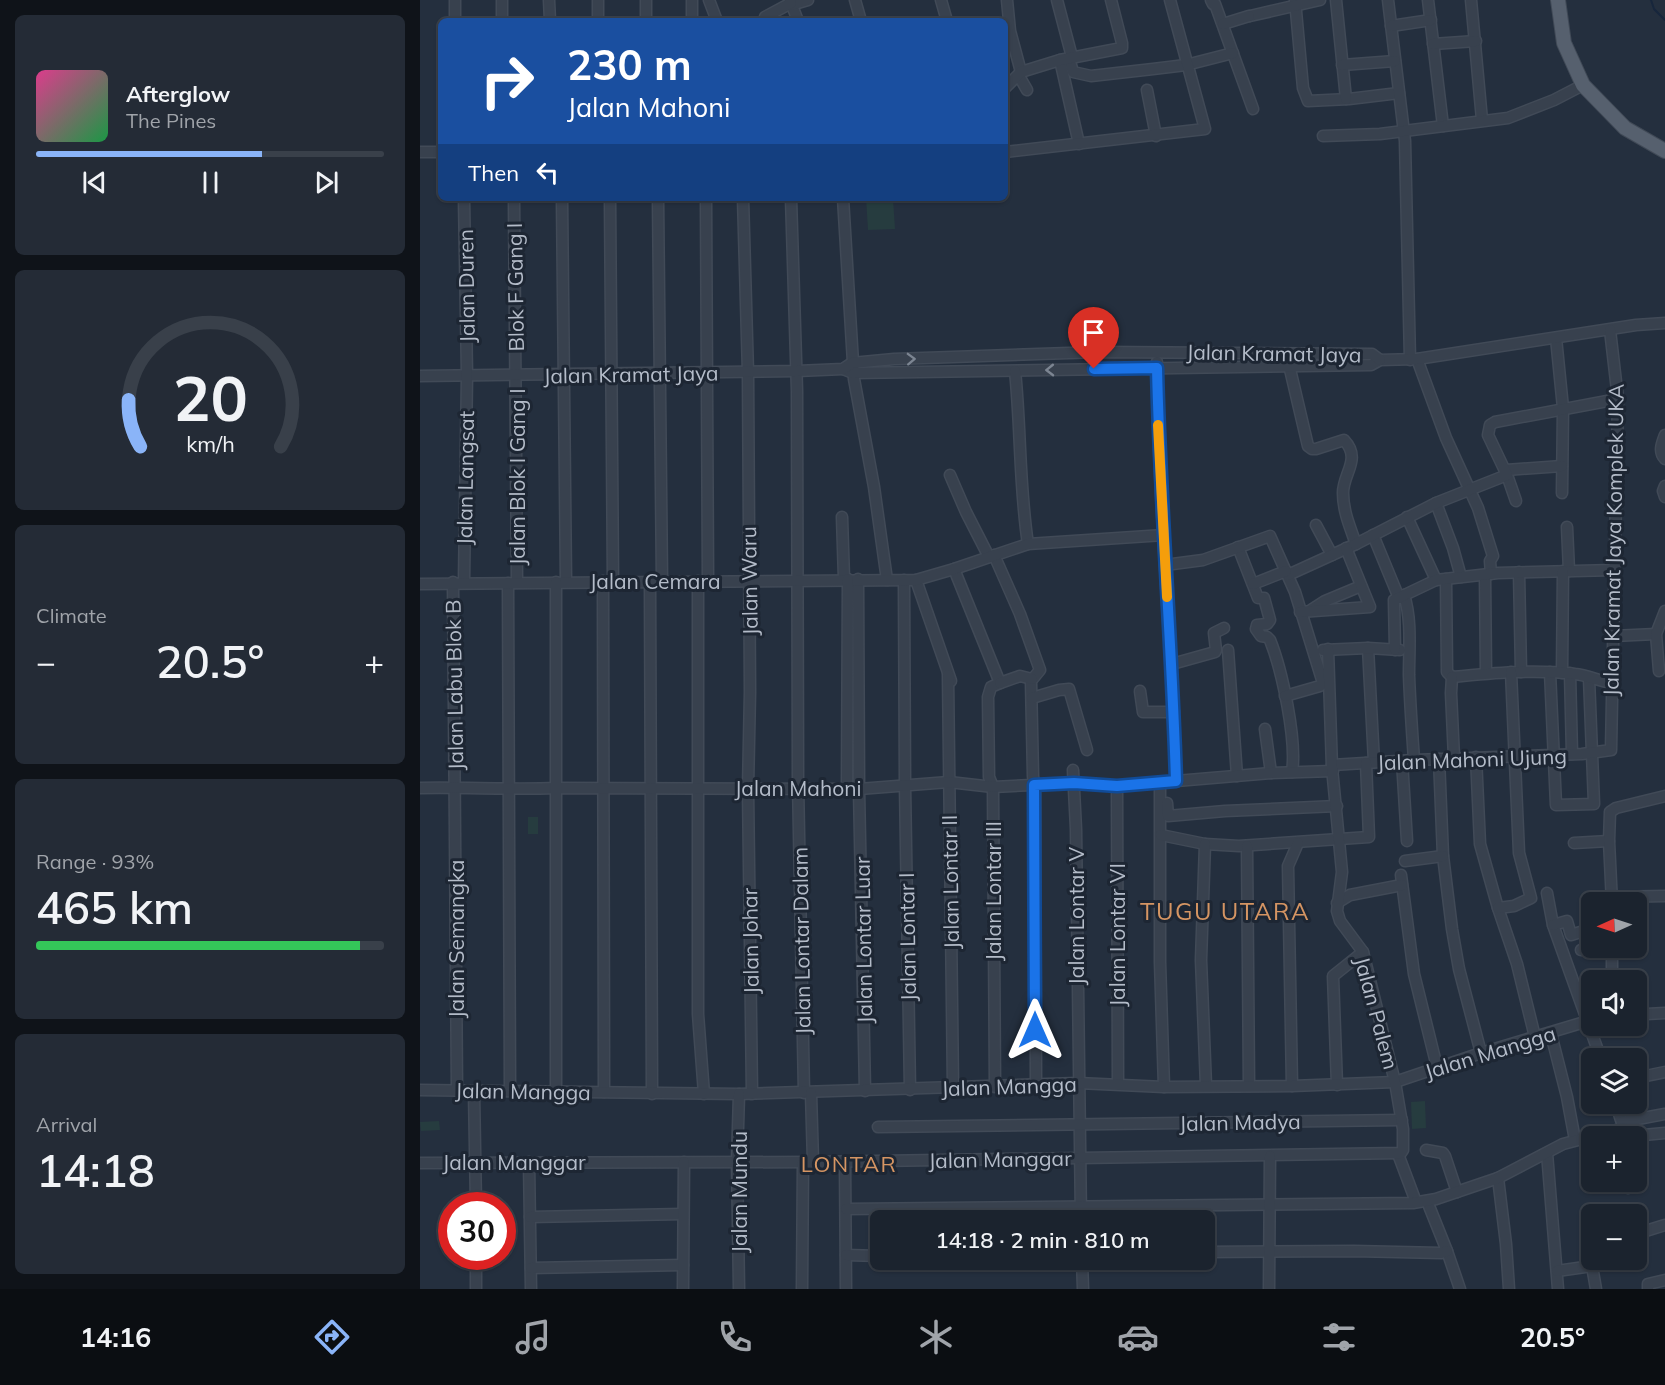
<!DOCTYPE html>
<html lang="en">
<head>
<meta charset="utf-8">
<style>
	:root { --surface:#1b232e; --page:#242b36; --text:#f1f3f6; --muted:#a0a4aa; --line:#39404a; --accent:#8ab4f8 }
	body { margin:0; font-family:Mulish,sans-serif; background:var(--page); color:var(--text); height:100vh; display:flex; flex-direction:column; font-size:22px; white-space:nowrap }
	* { box-sizing:border-box; margin:0 }
	p { font-size:20px; color:var(--muted) }
	.icon { flex:none; width:33px; height:33px; fill:none; stroke:currentColor; stroke-width:2; stroke-linecap:round; stroke-linejoin:round }
	.map { position:relative; flex:1; overflow:hidden }
	.details { display:flex; flex-direction:column; gap:15px; padding:15px; background:#0f1319; width:420px }
	.details>* { flex:none }
	.hud { position:absolute; left:18px; top:18px; width:570px; height:183px; border-radius:9px; box-shadow:0 2px 4px #0004,0 0 0 2px var(--line); background:#1a4fa0; color:#fff; overflow:hidden }
	.needle { width:39px; rotate:267deg }
	.fabs { position:absolute; left:1161px; top:892px; display:grid; gap:12px }
	.fabs a { display:grid; place-items:center; width:66px; height:66px; border-radius:9px; background:var(--surface); box-shadow:0 2px 4px #0004,0 0 0 2px var(--line); font-size:30px }
	.speed { position:absolute; left:18px; top:1192px; display:flex; gap:12px; font-size:30px; font-weight:700; text-align:center }
	.speed>* { display:grid; place-content:center; width:78px; height:78px; border-radius:50%; background:var(--surface); box-shadow:0 2px 4px #0004,0 0 0 2px var(--line); line-height:1 }
	.speed .limit { border:9px solid #d22; background:#fff; color:#111 }
	.pin { position:absolute; display:grid; place-items:center; width:51px; height:51px; color:#fff; margin:-62px -26px; border-radius:50% 50% 50% 0; rotate:-45deg; box-shadow:0 0 6px #0007 }
	.pin .icon { rotate:45deg }
	.me { position:absolute; width:66px; margin:-33px; rotate:0deg; stroke-linejoin:round; filter:drop-shadow(0 0 4px #0008) }
	.turn { display:flex; align-items:center; gap:21px; height:126px; padding:0 30px; font-size:27px }
	.turn .icon { width:78px; height:78px; stroke-width:2.5 }
	.turn b { display:block; font-size:42px; line-height:51px }
	.then { display:flex; align-items:center; height:57px; padding:0 30px; background:#0003; gap:12px; font-size:22px }
	.big { font-size:45px; font-weight:600; line-height:1.1 }
	.details .widget { flex:1; display:flex; flex-direction:column; justify-content:center; gap:9px; min-width:0; padding:0 21px; border-radius:9px; background:var(--page) }
	.details .dial { align-items:center; gap:0 }
	.dial svg { height:156px; overflow:visible; fill:none; stroke:var(--line); stroke-width:7; stroke-linecap:round; text-anchor:middle }
	.dial text { fill:var(--text); stroke:none }
	.song { display:flex; align-items:center; gap:18px }
	.cover { width:72px; height:72px; border-radius:9px; background:linear-gradient(135deg,hsl(330 70% 55%),hsl(140 70% 35%)) }
	.played { height:6px; border-radius:3px; background:linear-gradient(90deg,var(--accent) 65%,var(--line) 65%) }
	.keys { display:flex; justify-content:space-around; direction:ltr }
	.heat { display:flex; justify-content:space-between; align-items:center; font-size:33px; direction:ltr }
	.charge { height:9px; border-radius:4px; background:linear-gradient(90deg,#34c759 93%,var(--line) 0) }
	.trip { position:absolute; left:450px; top:1210px; width:345px; height:60px; border-radius:9px; background:var(--surface); box-shadow:0 2px 4px #0004,0 0 0 2px var(--line); font-weight:600; line-height:60px; text-align:center }
	.menu { display:flex; height:96px; justify-content:space-around; align-items:center; background:#0b0e12; color:var(--muted) }
	.menu .icon { width:42px; height:42px }
	.menu .on { color:var(--accent) }
	.menu b { font-size:27px; color:var(--text) }
	main { display:flex; flex:1; min-height:0 }
	.map>svg:first-child { display:block }
	.green { fill:#263c3f }
	.lines { fill:none; stroke-linecap:round; stroke-linejoin:round }
	.stream { stroke:#17263c; stroke-width:2 }
	.minor-casing { stroke:#414a57; stroke-width:13 }
	.major-casing { stroke:#414a57; stroke-width:16 }
	.minor { stroke:#38414e; stroke-width:10 }
	.major { stroke:#56606e; stroke-width:14 }
	.oneway { stroke:#7c8592 }
	.route-casing { stroke:#114b97; stroke-width:15 }
	.route { stroke:#1a73e8; stroke-width:10 }
	.slow { stroke:#f59e0b; stroke-width:10 }
	.labels { text-anchor:middle; dominant-baseline:central; stroke-width:6; stroke-linejoin:round; paint-order:stroke }
	.street-label { font-size:21px; fill:#b4bcc9; stroke:#1d2633 }
	.neighbourhood-label { font-size:22px; letter-spacing:1.5px; fill:#d59563; stroke:#1d2633 }
	.quarter-label { font-size:24px; letter-spacing:1.5px; fill:#d59563; stroke:#1d2633 }
</style>
</head>
<body>
<main>
<section class="details">
<div class="widget">
<div class="song"><i class="cover"></i><div><b>Afterglow</b><p>The Pines</p></div></div>
<div class="played"></div>
<div class="keys"><svg class="icon" aria-label="previous" viewBox="0 0 24 24"><path d="M18 5L8 12l10 7zM5 5v14"/></svg><svg class="icon" aria-label="pause" viewBox="0 0 24 24"><path d="M8 5v14M16 5v14"/></svg><svg class="icon" aria-label="next" viewBox="0 0 24 24"><path d="M6 5l10 7-10 7zM19 5v14"/></svg></div>
</div>
<div class="widget dial"><svg viewBox="0 0 100 80">
<path d="M14 69A42 42 0 1 1 86 69"/>
<path d="M14 69A42 42 0 0 1 8 45" stroke="#8ab4f8"/>
<text x="50" y="56" font-size="32" font-weight="700">20</text>
<text x="50" y="72" font-size="11">km/h</text>
</svg></div>
<div class="widget"><p>Climate</p>
<div class="heat"><a>−</a><b class="big">20.5°</b><a>+</a></div>
</div>
<div class="widget"><p>Range · 93%</p><b class="big">465 km</b><div class="charge"></div></div>
<div class="widget"><p>Arrival</p><b class="big">14:18</b></div>
</section>
<div class="map">
<svg width="1245" height="1289" viewBox="0 0 1245 1289">
	<rect width="100%" height="100%" fill="#242f3e"/>
	<!-- green -->
	<g class="green">
		<polygon points="446,198 473,198 475,229 448,230"/>
		<rect x="108" y="817" width="10" height="17"/>
		<polygon points="1005,1101 1006,1128 992,1129 991,1102"/>
		<polygon points="19,1121 20,1130 1,1131 0,1122"/>
	</g>
	<g class="lines">
		<!-- stream -->
		<polyline class="stream" points="1231,0 1234,9 1245,20"/>
		<!-- minor casing -->
		<g class="minor-casing">
			<g id="minor">
				<polyline points="35,0 35,21"/>
				<polyline points="82,0 82,21"/>
				<polyline points="129,0 130,21"/>
				<polyline points="226,0 226,21"/>
				<polyline points="289,0 297,21"/>
				<polyline points="370,0 378,21"/>
				<polyline points="435,0 441,21"/>
				<polyline points="521,0 527,21"/>
				<polyline points="587,0 590,31 601,72"/>
				<polyline points="637,0 652,57"/>
				<polyline points="791,0 793,4 795,4 833,109"/>
				<polyline points="875,0 883,88 888,101 929,99 979,93"/>
				<polyline points="916,0 926,99"/>
				<polyline points="968,0 985,141 990,360"/>
				<polyline points="1008,0 1023,126"/>
				<polyline points="1051,0 1062,120"/>
				<polyline points="371,5 388,0"/>
				<polyline points="830,16 900,0"/>
				<polyline points="345,17 371,3"/>
				<polyline points="178,21 178,0"/>
				<polyline points="272,21 272,0"/>
				<polyline points="803,24 829,16"/>
				<polyline points="971,26 1011,20"/>
				<polyline points="1013,44 1056,41"/>
				<polyline points="649,58 653,72 671,76 733,69 766,65 813,53"/>
				<polyline points="640,60 659,144"/>
				<polyline points="922,65 975,61"/>
				<polyline points="599,76 607,90"/>
				<polyline points="585,88 601,72 640,60 702,48 702,43 691,0"/>
				<polyline points="727,90 736,136"/>
				<polyline points="903,136 960,134 1088,118 1134,100 1163,85"/>
				<polyline points="0,152 21,152"/>
				<polyline points="585,152 785,129 750,0"/>
				<polyline points="94,198 97,582"/>
				<polyline points="142,198 146,582"/>
				<polyline points="190,198 193,581"/>
				<polyline points="238,198 242,582"/>
				<polyline points="286,198 288,581"/>
				<polyline points="323,198 328,373 330,692 328,789 332,1094"/>
				<polyline points="371,198 377,391 378,782 384,1093"/>
				<polyline points="423,198 434,379 454,487 467,580"/>
				<polyline points="1136,338 1143,408 1142,493"/>
				<polyline points="997,359 1026,438 1058,508 1073,556 1070,561 1071,574"/>
				<path d="M737 362C738 502 752 641 756 781"/>
				<path d="M869 365 888 446 892 449H896L924 440C942 459 923 473 923 493 923 511 930 527 936 544"/>
				<polyline points="423,369 433,373 951,365 960,360 997,359 1216,325 1245,323"/>
				<path d="M595 371C601 428 599 486 608 544"/>
				<polyline points="0,376 377,371 423,369 432,363 474,359 679,352 952,354 960,360"/>
				<path d="M1245 435C1242 443 1238 452 1245 459"/>
				<polyline points="1086,470 1142,466"/>
				<polyline points="530,475 546,512 569,557"/>
				<polyline points="1087,475 1096,501"/>
				<polyline points="1245,486 1243,491 1245,497"/>
				<polyline points="1016,503 1033,548 1041,577"/>
				<polyline points="422,517 424,579"/>
				<polyline points="987,517 1016,580"/>
				<polyline points="896,525 912,555"/>
				<polyline points="1147,527 1149,571"/>
				<polyline points="953,535 979,598"/>
				<path d="M818 547 838 598H844L850 620 847 624 837 625 836 629 841 636 847 637 850 640C862 670 877 740 872 772"/>
				<polyline points="574,555 600,614 620,670 611,681 613,776 615,792 616,1085"/>
				<polyline points="745,565 783,560 850,536 875,592 903,683 900,686 865,696"/>
				<polyline points="534,569 580,683 571,687 568,697 569,777 573,787 575,1087"/>
				<polyline points="1099,572 1101,672"/>
				<polyline points="868,575 936,544 1016,503 1087,475 1068,435 1070,425 1075,422 1198,399"/>
				<polyline points="1065,575 1066,673"/>
				<polyline points="438,579 439,789 445,1091"/>
				<polyline points="1026,579 1027,672 1032,677"/>
				<polyline points="484,580 485,785 490,1090"/>
				<polyline points="496,580 531,681"/>
				<polyline points="183,581 184,1092"/>
				<polyline points="278,581 278,1014 284,1094"/>
				<polyline points="33,582 37,1091"/>
				<polyline points="44,582 47,375 44,198"/>
				<polyline points="230,582 232,1094"/>
				<polyline points="88,583 90,1090"/>
				<polyline points="0,584 496,580 534,569 608,544 744,535"/>
				<polyline points="833,584 866,571"/>
				<path d="M984 595C992 620 989 649 989 675 990 703 992 731 994 760"/>
				<polyline points="891,610 905,601 941,586"/>
				<polyline points="880,612 950,607 926,548"/>
				<polyline points="1193,636 1236,634"/>
				<polyline points="948,648 954,762"/>
				<polyline points="808,650 817,776"/>
				<polyline points="903,650 948,648 980,650"/>
				<polyline points="975,650 974,600 1016,580 1078,573 1195,570"/>
				<polyline points="752,664 795,652 796,650 794,633 804,628"/>
				<polyline points="1239,671 1236,634 1245,611"/>
				<polyline points="1130,672 1136,805 1174,804 1169,678"/>
				<polyline points="1142,673 1143,571"/>
				<polyline points="1150,673 1152,754"/>
				<polyline points="528,675 533,1088"/>
				<path d="M1032 677C1073 673 1114 669 1155 674 1167 675 1179 681 1191 683"/>
				<polyline points="1032,677 1031,693 1034,758"/>
				<polyline points="580,683 600,676 612,679"/>
				<polyline points="720,691 723,712 754,712"/>
				<polyline points="612,698 639,690 649,689 667,750"/>
				<polyline points="845,729 851,773"/>
				<polyline points="1056,757 1060,844 1078,908 1097,964 1115,1037"/>
				<polyline points="1019,759 1023,856 1032,929 1039,969 1061,1053"/>
				<polyline points="982,761 987,841"/>
				<polyline points="912,765 994,760 1162,754 1191,750 1198,399 1190,330"/>
				<polyline points="653,770 656,829 661,1221"/>
				<polyline points="740,782 740,962 744,1087"/>
				<polyline points="697,786 698,1084"/>
				<path d="M0 788C46 787 91 790 136 788L439 789 529 782 573 787 654 783 697 786 851 773 913 771"/>
				<polyline points="427,789 428,579"/>
				<polyline points="747,803 748,816 805,811 917,806"/>
				<polyline points="741,835 785,844 819,846 949,837 946,763"/>
				<polyline points="1154,843 1189,841"/>
				<polyline points="785,844 781,960 786,1086"/>
				<polyline points="827,846 829,1086"/>
				<polyline points="985,861 1023,856"/>
				<polyline points="981,875 994,974 1017,1067"/>
				<polyline points="1127,893 1133,925 1181,1059"/>
				<polyline points="1192,897 1245,896"/>
				<polyline points="917,903 930,895 982,885"/>
				<polyline points="1192,903 1189,841 1190,812 1196,808 1245,796"/>
				<polyline points="1078,908 1094,906 1111,898 1099,853 1091,672"/>
				<polyline points="1133,925 1147,921 1151,935 1170,929 1172,934"/>
				<polyline points="1192,948 1192,972"/>
				<polyline points="1161,950 1172,945"/>
				<polyline points="1227,1014 1245,1013"/>
				<polyline points="1131,1034 1147,1097 1155,1140"/>
				<polyline points="1216,1078 1245,1072"/>
				<polyline points="917,1085 913,976 943,952"/>
				<polyline points="872,1086 868,866 878,843"/>
				<polyline points="0,1090 319,1094 658,1083 744,1087 872,1086 975,1082 1061,1053 1168,1021"/>
				<polyline points="136,1090 136,582"/>
				<polyline points="54,1091 56,1206"/>
				<polyline points="391,1093 393,1162"/>
				<path d="M1196 1104C1200 1116 1202 1130 1213 1136L1245 1133"/>
				<polyline points="1202,1122 1245,1114"/>
				<polyline points="458,1127 982,1120"/>
				<polyline points="1006,1150 1023,1153 1025,1156 1037,1192"/>
				<polyline points="1127,1153 1138,1289"/>
				<polyline points="978,1154 996,1202"/>
				<polyline points="109,1162 111,1289"/>
				<polyline points="425,1162 426,1289"/>
				<polyline points="0,1163 393,1162 981,1153 983,1150 983,1129 975,1082 943,952 920,921 917,911 922,872 912,768 908,649"/>
				<polyline points="1078,1178 1086,1244 1089,1289"/>
				<polyline points="1208,1182 1208,1188"/>
				<polyline points="1007,1201 1027,1251 1040,1289"/>
				<polyline points="426,1209 993,1203 1016,1199 1078,1178 1143,1144 1204,1128"/>
				<polyline points="110,1217 263,1214"/>
				<polyline points="1216,1234 1245,1225"/>
				<polyline points="784,1252 934,1251 1021,1253 1027,1251"/>
				<polyline points="426,1255 460,1256"/>
				<polyline points="56,1257 56,1289"/>
				<polyline points="662,1260 663,1289"/>
				<polyline points="1172,1266 1176,1289"/>
				<polyline points="111,1268 263,1265"/>
				<polyline points="1137,1271 1172,1266 1181,1260"/>
				<polyline points="263,1289 264,1162"/>
				<polyline points="319,1289 317,1161 319,1094"/>
				<polyline points="382,1289 383,1162"/>
				<polyline points="849,1289 850,1156"/>
				<polyline points="1228,1289 1228,1284 1245,1280"/>
			</g>
		</g>
		<!-- major casing -->
		<g class="major-casing">
			<polyline id="major" points="1138,0 1144,43 1163,85 1205,128 1245,151"/>
		</g>
		<!-- minor -->
		<use href="#minor" class="minor"/>
		<!-- major -->
		<use href="#major" class="major"/>
	</g>
	<!-- one-way arrows -->
	<defs><path id="oneway-chevron" d="M-2-3.5L2.5 0L-2 3.5" fill="none" stroke-width="1.6" stroke-linecap="round" stroke-linejoin="round" transform="scale(1.5)"/></defs>
	<g class="oneway">
		<use href="#oneway-chevron" transform="translate(491 359) rotate(-2)"/>
		<use href="#oneway-chevron" transform="translate(630 370) rotate(179)"/>
	</g>
	<g class="lines">
		<!-- route casing -->
		<g class="route-casing">
			<path id="route" d="M615 1030 614 785 654 783 697 786 756 781C752 643 740 506 737 368L674 369"/>
		</g>
		<!-- route -->
		<use href="#route" class="route"/>
		<!-- slow -->
		<polyline class="slow" points="738,425 747,597"/>
	</g>
	<g class="labels">
		<!-- street labels -->
		<g class="street-label">
			<text transform="translate(46 286) rotate(-91)">Jalan Duren</text>
			<text transform="translate(95 287) rotate(-91)">Blok F Gang I</text>
			<text transform="translate(854 353) rotate(1)">Jalan Kramat Jaya</text>
			<text transform="translate(211 374) rotate(-1)">Jalan Kramat Jaya</text>
			<text transform="translate(97 477) rotate(-90)">Jalan Blok I Gang I</text>
			<text transform="translate(45 478) rotate(-89)">Jalan Langsat</text>
			<text transform="translate(1193 540) rotate(-89)">Jalan Kramat Jaya Komplek UKA</text>
			<text x="235" y="581">Jalan Cemara</text>
			<text transform="translate(329 581) rotate(-91)">Jalan Waru</text>
			<text transform="translate(34 685) rotate(-91)">Jalan Labu Blok B</text>
			<text transform="translate(1052 759) rotate(-2)">Jalan Mahoni Ujung</text>
			<text x="378" y="788">Jalan Mahoni</text>
			<text transform="translate(530 882) rotate(-91)">Jalan Lontar II</text>
			<text transform="translate(573 891) rotate(-90)">Jalan Lontar III</text>
			<text transform="translate(656 916) rotate(-90)">Jalan Lontar V</text>
			<text transform="translate(697 935) rotate(-90)">Jalan Lontar VI</text>
			<text transform="translate(487 937) rotate(-91)">Jalan Lontar I</text>
			<text transform="translate(36 939) rotate(-90)">Jalan Semangka</text>
			<text transform="translate(443 940) rotate(-91)">Jalan Lontar Luar</text>
			<text transform="translate(330 941) rotate(-91)">Jalan Johar</text>
			<text transform="translate(381 941) rotate(-91)">Jalan Lontar Dalam</text>
			<text transform="translate(957 1013) rotate(75)">Jalan Palem</text>
			<text transform="translate(1070 1052) rotate(-17)">Jalan Mangga</text>
			<text transform="translate(589 1086) rotate(-2)">Jalan Mangga</text>
			<text transform="translate(103 1091) rotate(1)">Jalan Mangga</text>
			<text transform="translate(820 1122) rotate(-1)">Jalan Madya</text>
			<text transform="translate(580 1159) rotate(-1)">Jalan Manggar</text>
			<text x="94" y="1162">Jalan Manggar</text>
			<text transform="translate(319 1192) rotate(-90)">Jalan Mundu</text>
		</g>
		<!-- neighbourhood labels -->
		<g class="neighbourhood-label">
			<text x="429" y="1164">LONTAR</text>
		</g>
		<!-- quarter labels -->
		<g class="quarter-label">
			<text x="805" y="911">TUGU UTARA</text>
		</g>
	</g>
</svg>
<div class="fabs">
<a><svg class="needle" viewBox="-14 -14 28 28"><path d="M0-13l5 13h-10z" fill="#e53935"/><path d="M0 13l5-13h-10z" fill="#a0a4aa"/></svg></a>
<a><svg class="icon" aria-label="sound" viewBox="0 0 24 24"><path d="M4 9h4l5-4v14l-5-4H4zM17 9q2 3 0 6"/></svg></a>
<a><svg class="icon" aria-label="layers" viewBox="0 0 24 24"><path d="M12 4l9 5-9 5-9-5zM3 14l9 5 9-5"/></svg></a>
<a>+</a>
<a>−</a>
</div>
<div class="speed"><div class="limit">30</div></div>
<div class="pin" style="left:674px;top:369px;background:#d93025"><svg class="icon" aria-label="arrive" viewBox="0 0 24 24"><path d="M6 21V4h12l-3 4 3 4H6"/></svg></div>
<svg class="me" style="left:615px;top:1030px" viewBox="-20 -20 40 40"><path d="M0-17L14 15 0 8-14 15z" fill="#1a73e8" stroke="#fff" stroke-width="4"/></svg>
<div class="trip">14:18 · 2 min · 810 m</div>
<div class="hud">
<div class="turn"><svg class="icon" aria-label="right" viewBox="0 0 24 24"><path d="M7 20v-9h11M14 6l5 5-5 5"/></svg><div><b>230 m</b>Jalan Mahoni</div></div>
<div class="then">Then<svg class="icon" aria-label="left" viewBox="0 0 24 24"><path d="M17 20v-9H6M10 6l-5 5 5 5"/></svg></div>
</div>
</div>
</main>
<nav class="menu">
<b>14:16</b>
<svg class="icon on" aria-label="directions" viewBox="0 0 24 24"><path d="M12 3l9 9-9 9-9-9zM9 14v-3h6M13 9l2 2-2 2"/></svg>
<svg class="icon" aria-label="music" viewBox="0 0 24 24"><path d="M9 18V5l10-2v13"/><circle cx="6" cy="18" r="3"/><circle cx="16" cy="16" r="3"/></svg>
<svg class="icon" aria-label="phone" viewBox="0 0 24 24"><path d="M5 4h4l2 5-3 2q2 4 5 5l2-3 5 2v4C11 20 4 13 5 4z"/></svg>
<svg class="icon" aria-label="climate" viewBox="0 0 24 24"><path d="M12 3v18M4 7l16 10M4 17L20 7"/></svg>
<svg class="icon" aria-label="car" viewBox="0 0 24 24"><path d="M5 17H2v-5l4-1 3-4h7l3 4 3 1v5h-3M9 17h6M6 11h13"/><circle cx="7" cy="17" r="2"/><circle cx="17" cy="17" r="2"/></svg>
<svg class="icon" aria-label="filters" viewBox="0 0 24 24"><path d="M4 7h16M4 17h16"/><circle cx="9" cy="7" r="2"/><circle cx="15" cy="17" r="2"/></svg>
<b>20.5°</b>
</nav>
</body>
</html>
